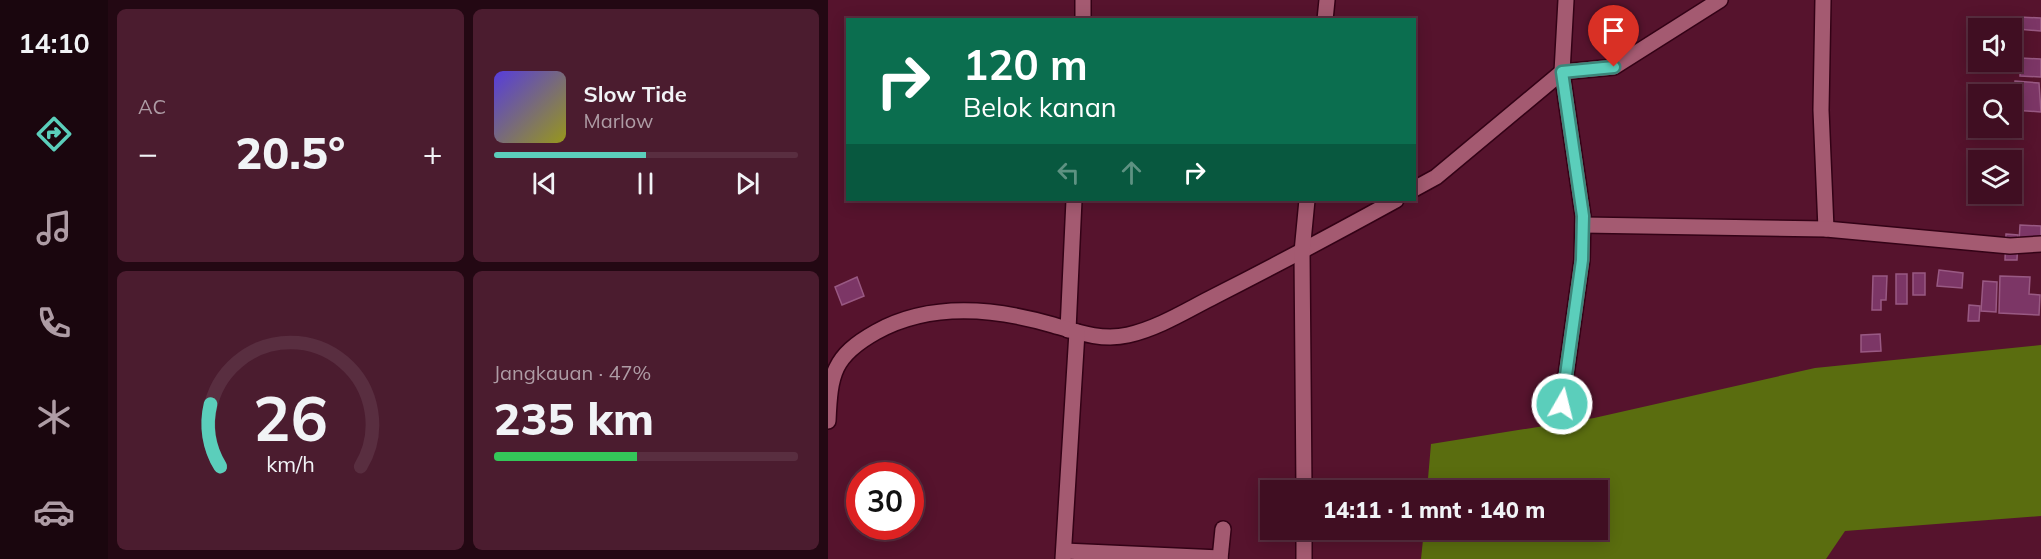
<!DOCTYPE html>
<html lang="id">
<head>
<meta charset="utf-8">
<style>
	:root { --surface:#400e22; --page:#4b1c2f; --text:#f1f3f6; --muted:#ae9ca5; --line:#592e40; --accent:#5bcebb }
	body { margin:0; font-family:Mulish,sans-serif; background:var(--page); color:var(--text); height:100vh; display:flex; flex-direction:column; font-size:22px; white-space:nowrap }
	* { box-sizing:border-box; margin:0 }
	p { font-size:20px; color:var(--muted) }
	.icon { flex:none; width:33px; height:33px; fill:none; stroke:currentColor; stroke-width:2; stroke-linecap:round; stroke-linejoin:round }
	.map { position:relative; flex:1; overflow:hidden }
	.side { display:flex; flex-direction:column; gap:9px; padding:9px; background:#230813; width:720px }
	.side>* { flex:none }
	.hud { position:absolute; left:18px; top:18px; width:570px; height:183px; border-radius:0px; box-shadow:0 3px 15px #0003,0 0 0 2px var(--line); background:#0b6e4f; color:#fff; overflow:hidden }
	.controls { position:absolute; left:1140px; top:18px; display:grid; gap:12px }
	.controls a { display:grid; place-items:center; width:54px; height:54px; border-radius:0px; background:var(--surface); box-shadow:0 3px 15px #0003,0 0 0 2px var(--line); font-size:30px }
	.speed { position:absolute; left:18px; top:462px; display:flex; gap:12px; font-size:30px; font-weight:700; text-align:center }
	.speed>* { display:grid; place-content:center; width:78px; height:78px; border-radius:50%; background:var(--surface); box-shadow:0 3px 15px #0003,0 0 0 2px var(--line); line-height:1 }
	.speed .limit { border:9px solid #d22; background:#fff; color:#111 }
	.pin { position:absolute; display:grid; place-items:center; width:51px; height:51px; color:#fff; margin:-62px -26px; border-radius:50% 50% 50% 0; rotate:-45deg; box-shadow:0 0 6px #0007 }
	.pin .icon { rotate:45deg }
	.me { position:absolute; width:66px; margin:-33px; rotate:8deg; stroke-linejoin:round; filter:drop-shadow(0 0 4px #0008) }
	.turn { display:flex; align-items:center; gap:21px; height:126px; padding:0 18px; font-size:27px }
	.turn .icon { width:78px; height:78px; stroke-width:2.5 }
	.turn b { display:block; font-size:42px; line-height:51px }
	.lanes { display:flex; align-items:center; height:57px; padding:0 18px; background:#0003; justify-content:center; gap:30px; direction:ltr }
	.lanes .off { opacity:.35 }
	.big { font-size:45px; font-weight:800; line-height:1.1 }
	.side .tile { flex:1; display:flex; flex-direction:column; justify-content:center; gap:9px; min-width:0; padding:0 21px; border-radius:9px; background:var(--page) }
	.side .dial { align-items:center; gap:0 }
	.dial svg { height:156px; overflow:visible; fill:none; stroke:var(--line); stroke-width:7; stroke-linecap:round; text-anchor:middle }
	.dial text { fill:var(--text); stroke:none }
	.song { display:flex; align-items:center; gap:18px }
	.cover { width:72px; height:72px; border-radius:9px; background:linear-gradient(135deg,hsl(250 70% 55%),hsl(60 70% 35%)) }
	.played { height:6px; border-radius:3px; background:linear-gradient(90deg,var(--accent) 50%,var(--line) 50%) }
	.keys { display:flex; justify-content:space-around; direction:ltr }
	.heat { display:flex; justify-content:space-between; align-items:center; font-size:33px; direction:ltr }
	.charge { height:9px; border-radius:4px; background:linear-gradient(90deg,#34c759 47%,var(--line) 0) }
	.side .tiles { flex:1; display:grid; gap:9px; grid-template-columns:repeat(2,1fr) }
	.trip { position:absolute; left:432px; top:480px; width:348px; height:60px; border-radius:0px; background:var(--surface); box-shadow:0 3px 15px #0003,0 0 0 2px var(--line); font-weight:800; line-height:60px; text-align:center }
	main { display:flex; flex:1; min-height:0 }
	.dock { display:flex; flex-direction:column; width:108px; justify-content:space-around; align-items:center; background:#1a060e; color:var(--muted) }
	.dock .icon { width:42px; height:42px }
	.dock .current { color:var(--accent) }
	.dock b { font-size:27px; color:var(--text) }
	.map>svg:first-child { display:block }
	.forest { fill:#5a6d0f }
	.building { fill:#7c3666; stroke:#995983; stroke-width:1.5 }
	.lines { fill:none; stroke-linecap:round; stroke-linejoin:round }
	.minor-casing { stroke:#330216; stroke-width:18 }
	.minor { stroke:#a45a71; stroke-width:15 }
	.route-casing { stroke:#3b867a; stroke-width:15 }
	.route { stroke:#5bcebb; stroke-width:10 }
</style>
</head>
<body>
<main>
<nav class="dock">
<b>14:10</b>
<svg class="icon current" aria-label="directions" viewBox="0 0 24 24"><path d="M12 3l9 9-9 9-9-9zM9 14v-3h6M13 9l2 2-2 2"/></svg>
<svg class="icon" aria-label="music" viewBox="0 0 24 24"><path d="M9 18V5l10-2v13"/><circle cx="6" cy="18" r="3"/><circle cx="16" cy="16" r="3"/></svg>
<svg class="icon" aria-label="phone" viewBox="0 0 24 24"><path d="M5 4h4l2 5-3 2q2 4 5 5l2-3 5 2v4C11 20 4 13 5 4z"/></svg>
<svg class="icon" aria-label="climate" viewBox="0 0 24 24"><path d="M12 3v18M4 7l16 10M4 17L20 7"/></svg>
<svg class="icon" aria-label="car" viewBox="0 0 24 24"><path d="M5 17H2v-5l4-1 3-4h7l3 4 3 1v5h-3M9 17h6M6 11h13"/><circle cx="7" cy="17" r="2"/><circle cx="17" cy="17" r="2"/></svg>
</nav>
<section class="side">
<div class="tiles">
<div class="tile"><p>AC</p>
<div class="heat"><a>−</a><b class="big">20.5°</b><a>+</a></div>
</div>
<div class="tile">
<div class="song"><i class="cover"></i><div><b>Slow Tide</b><p>Marlow</p></div></div>
<div class="played"></div>
<div class="keys"><svg class="icon" aria-label="previous" viewBox="0 0 24 24"><path d="M18 5L8 12l10 7zM5 5v14"/></svg><svg class="icon" aria-label="pause" viewBox="0 0 24 24"><path d="M8 5v14M16 5v14"/></svg><svg class="icon" aria-label="next" viewBox="0 0 24 24"><path d="M6 5l10 7-10 7zM19 5v14"/></svg></div>
</div>
<div class="tile dial"><svg viewBox="0 0 100 80">
<path d="M14 69A42 42 0 1 1 86 69"/>
<path d="M14 69A42 42 0 0 1 9 37" stroke="#5bcebb"/>
<text x="50" y="56" font-size="32" font-weight="700">26</text>
<text x="50" y="72" font-size="11">km/h</text>
</svg></div>
<div class="tile"><p>Jangkauan · 47%</p><b class="big">235 km</b><div class="charge"></div></div>
</div>
</section>
<div class="map">
<svg width="1213" height="559" viewBox="0 0 1213 559">
	<rect width="100%" height="100%" fill="#56132d"/>
	<!-- forest -->
	<polygon class="forest" points="1213,345 1213,516 1017,531 998,559 593,559 596,530 770,530 770,490 599,490 603,444 766,418 987,368"/>
	<!-- building -->
	<g class="building">
		<polygon points="1191,17 1213,18 1213,31 1190,29"/>
		<polygon points="1193,58 1213,59 1213,77 1192,76"/>
		<polygon points="1187,81 1211,83 1213,112 1185,110"/>
		<polygon points="1192,225 1213,226 1213,243 1191,242"/>
		<polygon points="1178,234 1190,235 1189,260 1177,260"/>
		<polygon points="1111,270 1135,273 1134,288 1109,286"/>
		<rect x="1085" y="273" width="12" height="22"/>
		<rect x="1068" y="274" width="11" height="30"/>
		<polygon points="1045,276 1059,276 1058,300 1053,300 1053,310 1044,310"/>
		<polygon points="1172,276 1202,277 1201,294 1212,295 1211,315 1171,313"/>
		<polygon points="29,277 36,296 14,305 7,287"/>
		<polygon points="1155,281 1169,282 1168,312 1153,311"/>
		<polygon points="1141,305 1152,306 1151,321 1140,321"/>
		<polygon points="1052,334 1053,351 1033,352 1033,335"/>
	</g>
	<g class="lines">
		<!-- minor casing -->
		<g class="minor-casing">
			<g id="minor">
				<polyline points="995,0 993,110 998,229"/>
				<polyline points="255,20 255,0"/>
				<polyline points="497,20 499,0"/>
				<polyline points="586,189 608,177 734,72 786,67 892,0"/>
				<polyline points="755,225 998,229 1182,246 1213,244"/>
				<polyline points="240,330 246,200"/>
				<polyline points="734,404 754,260 755,216 734,72 738,0"/>
				<path d="M0 421C2 374 5 356 48 332 102 302 167 308 225 325 249 332 274 341 300 335 331 328 359 310 387 296 448 265 508 233 568 200"/>
				<polyline points="476,490 474,252 479,200"/>
				<polyline points="476,530 476,559"/>
				<polyline points="236,551 392,558"/>
				<polyline points="235,559 249,332"/>
				<polyline points="392,559 395,529"/>
			</g>
		</g>
		<!-- minor -->
		<use href="#minor" class="minor"/>
	</g>
	<g class="lines">
		<!-- route casing -->
		<g class="route-casing">
			<polyline id="route" points="734,404 754,260 755,216 734,72 786,67"/>
		</g>
		<!-- route -->
		<use href="#route" class="route"/>
	</g>
</svg>
<div class="controls">
<a><svg class="icon" aria-label="sound" viewBox="0 0 24 24"><path d="M4 9h4l5-4v14l-5-4H4zM17 9q2 3 0 6"/></svg></a>
<a><svg class="icon" aria-label="search" viewBox="0 0 24 24"><circle cx="10" cy="10" r="6"/><path d="M15 15l6 6"/></svg></a>
<a><svg class="icon" aria-label="layers" viewBox="0 0 24 24"><path d="M12 4l9 5-9 5-9-5zM3 14l9 5 9-5"/></svg></a>
</div>
<div class="speed"><div class="limit">30</div></div>
<div class="pin" style="left:786px;top:67px;background:#d93025"><svg class="icon" aria-label="arrive" viewBox="0 0 24 24"><path d="M6 21V4h12l-3 4 3 4H6"/></svg></div>
<svg class="me" style="left:734px;top:404px" viewBox="-20 -20 40 40"><circle r="17" fill="#5bcebb" stroke="#fff" stroke-width="3"/><path d="M0-11L8 9 0 5-8 9z" fill="#fff"/></svg>
<div class="trip">14:11 · 1 mnt · 140 m</div>
<div class="hud">
<div class="turn"><svg class="icon" aria-label="right" viewBox="0 0 24 24"><path d="M7 20v-9h11M14 6l5 5-5 5"/></svg><div><b>120 m</b>Belok kanan</div></div>
<div class="lanes"><svg class="icon off" aria-label="left" viewBox="0 0 24 24"><path d="M17 20v-9H6M10 6l-5 5 5 5"/></svg><svg class="icon off" aria-label="ahead" viewBox="0 0 24 24"><path d="M12 20V5M6 11l6-6 6 6"/></svg><svg class="icon" aria-label="right" viewBox="0 0 24 24"><path d="M7 20v-9h11M14 6l5 5-5 5"/></svg></div>
</div>
</div>
</main>
</body>
</html>
